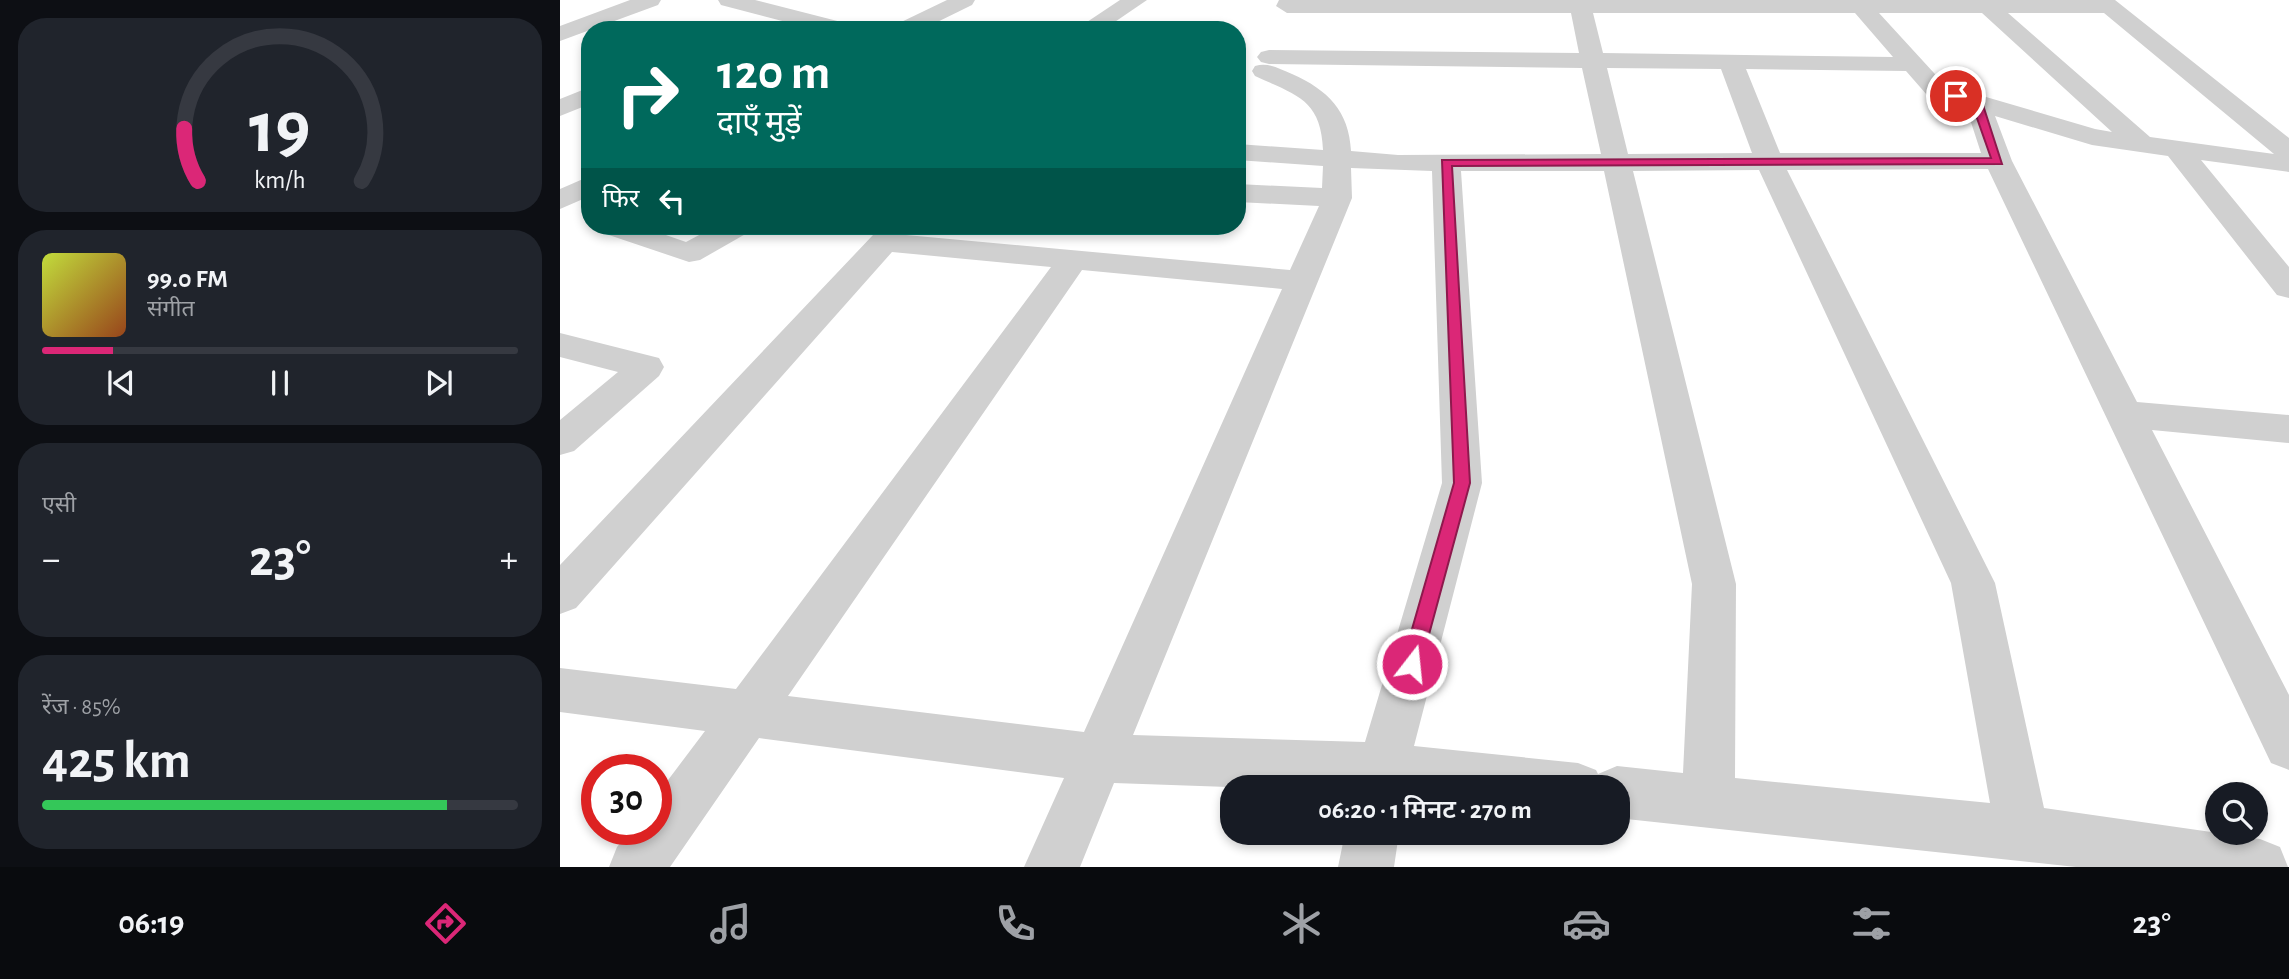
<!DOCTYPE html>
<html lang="hi">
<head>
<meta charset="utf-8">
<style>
	:root { --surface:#171b24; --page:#20242c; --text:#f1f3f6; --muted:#9ea1a6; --line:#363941; --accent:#db2777 }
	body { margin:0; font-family:"Alegreya Sans","Noto Sans Devanagari",sans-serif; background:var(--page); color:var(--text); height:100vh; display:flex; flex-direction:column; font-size:26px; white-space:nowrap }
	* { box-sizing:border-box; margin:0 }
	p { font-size:23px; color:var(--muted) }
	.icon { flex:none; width:38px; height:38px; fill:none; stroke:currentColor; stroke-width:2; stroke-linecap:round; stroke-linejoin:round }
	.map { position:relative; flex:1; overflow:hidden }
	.sheet { display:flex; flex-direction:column; gap:18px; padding:18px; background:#0d0f14; width:560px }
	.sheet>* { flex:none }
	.hud { position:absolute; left:21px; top:21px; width:665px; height:214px; border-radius:28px; box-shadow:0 4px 10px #0003; background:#00695c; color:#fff; overflow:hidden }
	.controls { position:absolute; left:1645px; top:782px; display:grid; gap:14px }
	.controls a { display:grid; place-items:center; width:63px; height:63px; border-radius:50%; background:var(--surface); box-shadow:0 4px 10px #0003; font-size:35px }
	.speed { position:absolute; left:21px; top:754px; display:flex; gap:14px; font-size:35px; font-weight:700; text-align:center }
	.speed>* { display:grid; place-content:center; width:91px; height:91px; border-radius:50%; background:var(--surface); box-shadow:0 4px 10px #0003; line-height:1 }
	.speed .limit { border:10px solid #d22; background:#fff; color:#111 }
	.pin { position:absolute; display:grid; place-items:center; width:60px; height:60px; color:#fff; margin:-30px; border:4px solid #fff; border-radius:50%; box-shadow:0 2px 7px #0007 }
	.me { position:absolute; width:77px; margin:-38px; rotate:16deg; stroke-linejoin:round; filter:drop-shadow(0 0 5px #0008) }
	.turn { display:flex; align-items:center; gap:24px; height:147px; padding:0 21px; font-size:32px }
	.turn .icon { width:91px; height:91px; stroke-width:2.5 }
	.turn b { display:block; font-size:49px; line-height:60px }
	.then { display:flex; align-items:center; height:66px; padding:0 21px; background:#0003; gap:14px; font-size:26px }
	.big { font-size:52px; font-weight:600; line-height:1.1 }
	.sheet .widget { flex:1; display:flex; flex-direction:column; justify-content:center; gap:10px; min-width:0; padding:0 24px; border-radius:28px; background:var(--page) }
	.sheet .dial { align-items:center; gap:0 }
	.dial svg { height:182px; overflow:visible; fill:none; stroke:var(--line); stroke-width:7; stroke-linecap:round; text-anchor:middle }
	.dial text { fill:var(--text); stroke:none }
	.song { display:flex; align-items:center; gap:21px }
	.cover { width:84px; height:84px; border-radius:10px; background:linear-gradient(135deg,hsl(70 70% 55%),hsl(20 70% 35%)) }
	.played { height:7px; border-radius:4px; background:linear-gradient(90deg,var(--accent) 15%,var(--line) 15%) }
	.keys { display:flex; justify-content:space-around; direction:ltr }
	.heat { display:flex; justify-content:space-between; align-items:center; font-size:38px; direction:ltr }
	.charge { height:10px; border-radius:5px; background:linear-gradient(90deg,#34c759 85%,var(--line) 0) }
	.trip { position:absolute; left:660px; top:775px; width:410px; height:70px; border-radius:28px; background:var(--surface); box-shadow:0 4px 10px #0003; font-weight:600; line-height:70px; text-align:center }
	.dock { display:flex; height:112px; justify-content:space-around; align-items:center; background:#090b0e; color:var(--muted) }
	.dock .icon { width:49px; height:49px }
	.dock .active { color:var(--accent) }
	.dock b { font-size:32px; color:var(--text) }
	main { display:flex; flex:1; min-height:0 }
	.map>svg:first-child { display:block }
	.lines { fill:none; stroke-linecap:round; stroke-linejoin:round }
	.minor { fill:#d0d0d0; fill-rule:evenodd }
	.route { fill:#db2777; stroke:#8e194d; stroke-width:2 }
</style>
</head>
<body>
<main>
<section class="sheet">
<div class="widget dial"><svg viewBox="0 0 100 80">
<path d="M14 69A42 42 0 1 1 86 69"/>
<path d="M14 69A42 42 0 0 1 8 46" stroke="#db2777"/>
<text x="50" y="56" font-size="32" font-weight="700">19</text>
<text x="50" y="72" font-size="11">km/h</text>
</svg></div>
<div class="widget">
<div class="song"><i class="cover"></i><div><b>99.0 FM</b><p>संगीत</p></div></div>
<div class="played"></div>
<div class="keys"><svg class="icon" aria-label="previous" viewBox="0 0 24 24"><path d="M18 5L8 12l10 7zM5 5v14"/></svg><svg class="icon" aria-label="pause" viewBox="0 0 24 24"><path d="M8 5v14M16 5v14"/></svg><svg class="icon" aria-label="next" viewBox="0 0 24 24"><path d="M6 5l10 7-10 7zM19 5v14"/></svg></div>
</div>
<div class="widget"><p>एसी</p>
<div class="heat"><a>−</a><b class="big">23°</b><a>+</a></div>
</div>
<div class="widget"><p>रेंज · 85%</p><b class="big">425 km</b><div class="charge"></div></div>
</section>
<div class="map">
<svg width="1729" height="867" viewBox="0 0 1729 867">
	<rect width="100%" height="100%" fill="#fff"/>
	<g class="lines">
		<!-- minor -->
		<g class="minor">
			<polygon points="70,0 101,0 98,5 0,41 0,26"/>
			<polygon points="158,0 195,0 293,25 296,30 257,30 161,5"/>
			<polygon points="387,0 415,0 412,5 361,30 332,30 335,25"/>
			<polygon points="560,0 587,0 543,30 515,30"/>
			<path d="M719 0H1555L1729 138V172L1641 160 1729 267V298L1717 295 1608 156 1532 145 1435 116 1452 161 1577 402 1729 415V443L1592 430 1729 695V770L1711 763 1428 169 1227 170 1435 583 1484 808 1700 839 1720 847 1728 867H1516L1057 818V788H697L554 783 520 867H464L504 778 199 738 110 867H49L57 847 71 830H96V796L145 731 0 712V668L176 689 491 267 332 252 16 608 0 614V565L313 235 324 233 730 270 759 206 677 202V184L762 188 763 166 677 160V144L763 150C761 99 736 95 695 76L692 71 695 66C709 62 719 69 732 74 768 90 789 111 791 151L838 155 1041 154 1022 68 709 64 701 62 697 57 701 52 709 50 1019 53 1011 13H727L716 6ZM1033 13H1295L1333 57 1043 53ZM1319 13H1422L1552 132 1535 129 1385 85ZM1448 13H1544L1714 154 1590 137ZM1047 68 1161 69 1192 153 1068 154ZM1186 69 1346 71 1367 95 1406 107 1421 153H1220ZM791 168 872 171 882 483 805 742 573 735 792 198ZM1199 170 1391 583 1430 803 1175 778 1176 584 1073 171ZM901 171H1044L1132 584 1123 773 1057 766 1038 774 1036 770 1018 763 854 746 922 483ZM522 270 722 289 524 732 228 696Z"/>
			<polygon points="30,87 30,104 0,116 0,99"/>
			<polygon points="30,176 30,196 0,209 0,189"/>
			<polygon points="36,226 80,226 126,242 156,226 193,226 189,232 140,260 129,262 40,232"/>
			<polygon points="0,333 99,358 104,367 99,376 14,451 0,455 0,420 58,372 0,357"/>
			<polygon points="785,833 839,833 834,867 778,867"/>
		</g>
	</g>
	<!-- route -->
	<polygon class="route" points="1396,93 1422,102 1442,164 892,166 910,483 861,664 858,670 852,672 845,670 842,664 894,483 882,160 1431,158 1412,104 1393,98 1393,94"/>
</svg>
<div class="controls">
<a><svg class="icon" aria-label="search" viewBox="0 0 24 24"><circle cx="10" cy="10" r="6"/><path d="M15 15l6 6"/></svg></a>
</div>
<div class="speed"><div class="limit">30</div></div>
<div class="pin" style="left:1396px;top:96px;background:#d93025"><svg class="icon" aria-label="arrive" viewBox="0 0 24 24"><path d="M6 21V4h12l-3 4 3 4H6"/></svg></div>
<svg class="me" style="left:852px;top:664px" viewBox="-20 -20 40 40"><circle r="17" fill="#db2777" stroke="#fff" stroke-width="3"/><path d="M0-11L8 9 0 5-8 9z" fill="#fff"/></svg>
<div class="trip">06:20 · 1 मिनट · 270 m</div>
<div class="hud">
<div class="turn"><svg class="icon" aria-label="right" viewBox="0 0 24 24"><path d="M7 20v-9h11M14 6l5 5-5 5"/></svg><div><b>120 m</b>दाएँ मुड़ें</div></div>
<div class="then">फिर<svg class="icon" aria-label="left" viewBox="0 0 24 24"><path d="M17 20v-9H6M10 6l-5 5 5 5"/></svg></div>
</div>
</div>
</main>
<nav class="dock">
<b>06:19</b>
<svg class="icon active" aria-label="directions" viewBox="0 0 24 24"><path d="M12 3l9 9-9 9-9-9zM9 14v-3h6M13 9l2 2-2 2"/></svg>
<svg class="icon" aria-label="music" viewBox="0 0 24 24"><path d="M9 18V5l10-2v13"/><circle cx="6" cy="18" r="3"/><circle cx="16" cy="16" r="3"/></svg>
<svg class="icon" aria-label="phone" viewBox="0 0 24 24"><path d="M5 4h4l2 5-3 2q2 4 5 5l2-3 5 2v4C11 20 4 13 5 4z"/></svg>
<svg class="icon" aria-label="climate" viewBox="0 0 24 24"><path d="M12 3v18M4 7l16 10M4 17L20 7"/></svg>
<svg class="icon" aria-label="car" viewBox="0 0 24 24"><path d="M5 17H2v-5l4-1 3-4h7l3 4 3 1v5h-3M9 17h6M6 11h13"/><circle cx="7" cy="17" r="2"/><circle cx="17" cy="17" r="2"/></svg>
<svg class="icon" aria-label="filters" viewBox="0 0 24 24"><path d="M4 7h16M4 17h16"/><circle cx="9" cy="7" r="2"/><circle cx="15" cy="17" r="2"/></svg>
<b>23°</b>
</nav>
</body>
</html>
